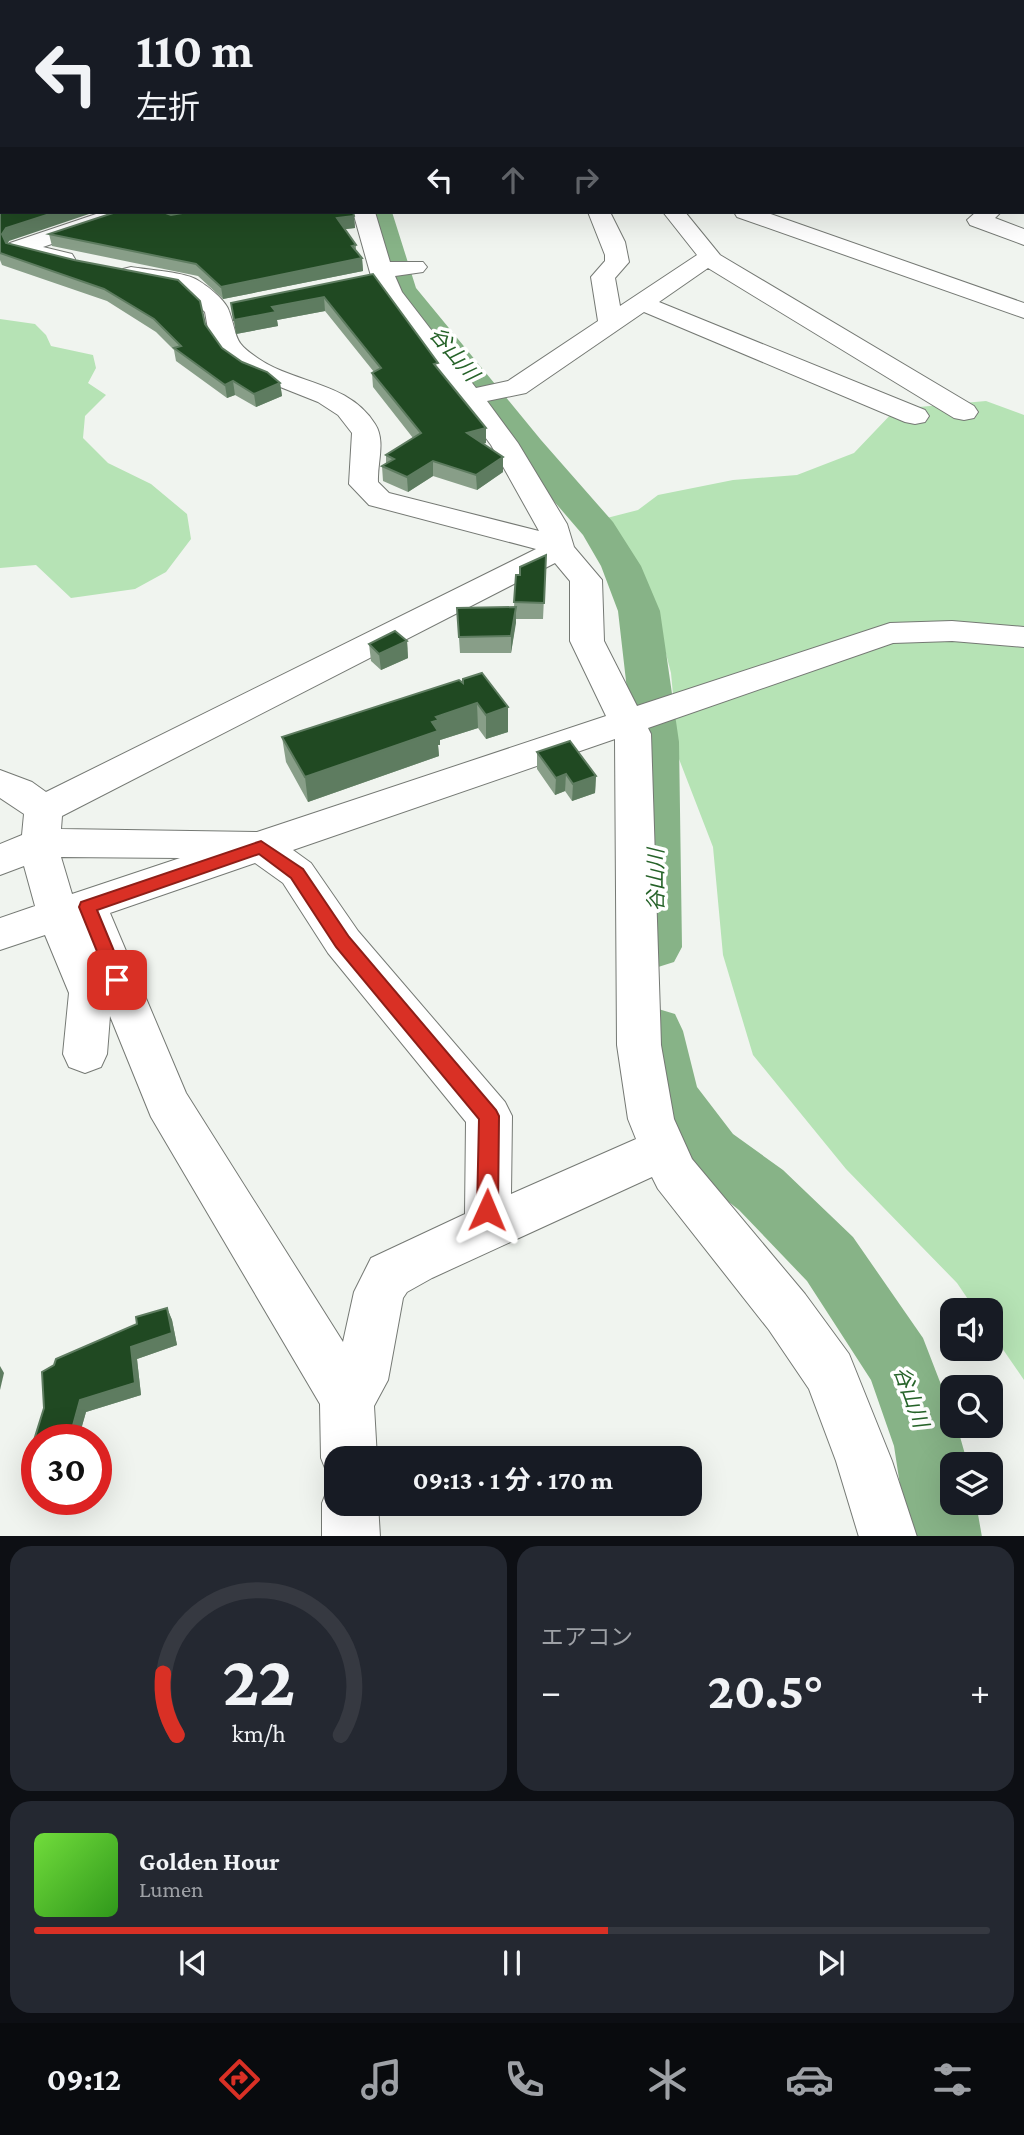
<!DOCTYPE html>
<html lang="ja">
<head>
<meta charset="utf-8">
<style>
	:root { --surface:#171b24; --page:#242831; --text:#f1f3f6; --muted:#9ea1a6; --line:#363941; --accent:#d93025 }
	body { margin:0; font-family:"Crimson Pro","Noto Sans JP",serif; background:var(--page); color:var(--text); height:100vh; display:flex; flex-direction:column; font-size:26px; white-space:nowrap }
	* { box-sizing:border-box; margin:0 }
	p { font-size:23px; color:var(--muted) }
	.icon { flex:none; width:38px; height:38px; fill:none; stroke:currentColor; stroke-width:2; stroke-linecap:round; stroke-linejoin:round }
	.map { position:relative; height:1536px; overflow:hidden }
	.details { display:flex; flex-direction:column; gap:10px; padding:10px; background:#0d0f14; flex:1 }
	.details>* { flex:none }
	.guide { position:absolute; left:0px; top:0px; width:1026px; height:214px; box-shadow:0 7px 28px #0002; background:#171b24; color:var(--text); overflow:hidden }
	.fabs { position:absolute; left:940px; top:1298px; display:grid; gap:14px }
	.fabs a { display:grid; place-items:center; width:63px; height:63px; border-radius:14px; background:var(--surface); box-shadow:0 7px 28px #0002; font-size:35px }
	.speed { position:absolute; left:21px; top:1424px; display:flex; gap:14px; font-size:35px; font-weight:700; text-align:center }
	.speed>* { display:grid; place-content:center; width:91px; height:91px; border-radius:50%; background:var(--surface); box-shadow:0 7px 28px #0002; line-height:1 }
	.speed .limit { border:10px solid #d22; background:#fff; color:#111 }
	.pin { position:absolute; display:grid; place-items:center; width:60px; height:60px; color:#fff; margin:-30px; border-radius:14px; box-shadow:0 4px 10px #0006 }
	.me { position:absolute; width:77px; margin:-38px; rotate:1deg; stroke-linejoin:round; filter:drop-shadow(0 0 5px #0008) }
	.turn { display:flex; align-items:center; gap:24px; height:147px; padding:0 21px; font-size:32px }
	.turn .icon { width:91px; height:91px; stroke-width:2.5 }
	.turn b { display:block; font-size:49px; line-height:60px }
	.lanes { display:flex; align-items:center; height:66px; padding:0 21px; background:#0003; justify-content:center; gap:35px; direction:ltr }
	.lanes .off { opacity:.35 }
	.big { font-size:52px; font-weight:700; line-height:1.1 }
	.details .card { flex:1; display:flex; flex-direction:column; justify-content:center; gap:10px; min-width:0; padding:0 24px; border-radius:21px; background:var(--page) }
	.details .dial { align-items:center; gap:0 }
	.dial svg { height:182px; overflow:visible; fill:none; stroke:var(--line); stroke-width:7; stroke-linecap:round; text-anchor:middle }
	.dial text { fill:var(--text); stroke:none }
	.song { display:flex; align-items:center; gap:21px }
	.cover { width:84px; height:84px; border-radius:10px; background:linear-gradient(135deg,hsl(100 70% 55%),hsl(110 70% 35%)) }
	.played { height:7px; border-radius:4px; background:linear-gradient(90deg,var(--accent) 60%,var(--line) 60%) }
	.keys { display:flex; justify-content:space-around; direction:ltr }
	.heat { display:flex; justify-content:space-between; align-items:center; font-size:38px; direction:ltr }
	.details .tiles { flex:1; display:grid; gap:10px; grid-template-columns:1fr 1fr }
	.card:last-child { grid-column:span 2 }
	.trip { position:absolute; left:324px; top:1446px; width:378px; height:70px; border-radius:21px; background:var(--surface); box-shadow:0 7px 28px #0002; font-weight:700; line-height:70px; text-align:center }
	.dock { display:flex; height:112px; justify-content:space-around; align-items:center; background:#090b0e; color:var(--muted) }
	.dock .icon { width:49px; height:49px }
	.dock .on { color:var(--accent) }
	.dock b { font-size:32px; color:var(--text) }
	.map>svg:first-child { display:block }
	.green { fill:#b6e3b5 }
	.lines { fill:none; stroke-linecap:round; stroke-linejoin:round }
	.river { fill:#87b387; fill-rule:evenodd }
	.minor-casing { stroke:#757974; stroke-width:2 }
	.minor { fill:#fff; fill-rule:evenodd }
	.wall { fill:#889e88 }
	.shaded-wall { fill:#5e7c60 }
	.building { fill:#204922; stroke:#5e7c60; stroke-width:2 }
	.route { fill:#d93025; stroke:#8d1f18; stroke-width:2 }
	.labels { text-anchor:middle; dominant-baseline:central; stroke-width:7; stroke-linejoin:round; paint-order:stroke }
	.water-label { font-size:21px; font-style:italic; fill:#266329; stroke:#fff }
</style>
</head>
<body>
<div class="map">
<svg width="1024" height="1537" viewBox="0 0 1024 1537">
	<rect width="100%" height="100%" fill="#f0f4ef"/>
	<!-- green -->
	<g class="green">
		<polygon points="0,319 35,324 46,335 51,346 93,355 96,368 88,383 106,395 85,416 83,438 108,463 151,484 187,514 191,539 166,572 135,589 71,598 36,565 0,568"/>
		<polygon points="986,401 1024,415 1024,1380 991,1332 990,1311 976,1311 957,1283 846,1169 753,1055 723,955 713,847 679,759 671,673 658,623 642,574 603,519 638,510 658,495 733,480 797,475 854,453 896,409"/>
	</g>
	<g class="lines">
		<!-- river -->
		<g class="river">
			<polygon points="410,0 431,0 409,2"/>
			<polygon points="364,212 392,212 416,288 541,440 613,522 641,566 660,611 679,742 682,947 674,962 655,968 636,962 628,947 633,742 618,611 601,566 583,535 515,456 386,290"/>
			<polygon points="655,1008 675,1014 683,1031 697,1087 733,1134 783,1170 853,1237 923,1338 952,1413 952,1426 957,1426 968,1465 952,1465 952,1503 976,1503 982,1537 908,1537 894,1446 871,1380 807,1281 739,1210 691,1172 649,1115 641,1097 627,1031 635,1014"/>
		</g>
		<!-- minor casing -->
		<g class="minor-casing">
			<g id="minor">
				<polygon points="204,0 232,0 233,2 205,2"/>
				<polygon points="674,0 691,0 692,2 675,2"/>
				<polygon points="929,0 946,0 947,2 930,2"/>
				<rect x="0" y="42" width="2" height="10"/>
				<path d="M102 212H133L130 217 43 247 72 254 75 259 72 264C54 268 28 257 10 253L7 248 10 243Z"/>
				<path d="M353 212H375L390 262H423L427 267 423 272 395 276 402 292 476 388 508 381 598 321 591 277 605 261V255L588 212H610L625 242 629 262 615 278 620 306 697 255 663 212H685L720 255 974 406 978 412 974 418 964 420 954 418 708 268 659 302 925 410 929 416 925 422 915 424 905 422 644 312 526 393 487 401 518 443 567 524 574 547 602 580 604 641 637 706 890 623 952 621 1024 627V647L952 641 893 643 648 728 651 734 661 1045 674 1119 692 1159 805 1294 849 1354 892 1461 917 1537H859L836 1461 809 1389 769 1330 658 1189 652 1177 432 1278 407 1292 403 1298 388 1380 374 1406 377 1458H336V1480L329 1478 321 1458 320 1404 151 1117 110 1016 107 1054 101 1067 85 1073 69 1067 63 1054 69 993 45 935 0 950V918L35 906 24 866 0 875V844L22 835 24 814 0 798V770L32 782 46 792 536 549 369 505 349 484 352 433 338 415 318 402 245 373 226 359 209 335 205 312 181 290 123 279 119 274 123 269 131 267C148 270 187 272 199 281 209 287 226 301 229 311 239 339 232 341 259 359 296 384 349 382 375 424 386 441 377 463 378 482L389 493 539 531 491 445 379 293 371 276ZM555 563 570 581V641L606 716 257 832 61 829 62 816ZM615 739 617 1045 628 1119 636 1139 511 1194 512 1116 505 1102 358 931 311 863 293 850ZM61 857 180 858 72 894ZM255 863 283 883 328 953 466 1122 465 1214 371 1258 354 1292 343 1342 186 1093 110 913Z"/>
				<polygon points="734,212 765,212 1024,303 1024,318 737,217"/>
				<polygon points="976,212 1001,212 995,218 1024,229 1024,245 970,225 967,220"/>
				<polygon points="336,1480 336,1503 378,1503 380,1537 322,1537 322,1503 330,1483"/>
			</g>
		</g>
		<!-- minor -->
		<use href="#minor" class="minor"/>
	</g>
	<!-- wall -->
	<g class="wall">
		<polygon points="0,130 9,241 7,244 205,324 222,348 242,362 280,383 282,396 256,407 235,395 227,398 176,361 174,350 156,332 107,301 2,265 0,260"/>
		<polygon points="171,215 354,216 355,228 345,229 356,245 356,251 362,258 363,271 223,299 198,276 52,246 49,234"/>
		<polygon points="373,274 439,371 486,428 486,443 483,444 503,472 477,490 433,476 408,492 383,481 382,466 386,463 386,455 413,438 373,387 372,373 374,372 325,311 277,320 278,326 236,334 231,303"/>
		<polygon points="546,555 543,619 516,619 511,653 460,653 457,608 514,607 516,575 520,575"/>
		<polygon points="407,641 408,658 381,670 371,661 369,644"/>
		<polygon points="463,683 508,707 508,732 486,739 478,728 440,740 440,745 438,745 439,756 308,802 286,762 282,737"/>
		<polygon points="537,752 596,776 595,793 572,801 565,791 555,795 537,769"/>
		<polygon points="167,1308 172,1320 177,1345 137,1359 141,1395 86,1412 78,1440 37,1440 37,1464 30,1453 44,1408 42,1372 54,1365 56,1359 137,1324 136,1317"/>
	</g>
	<!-- shaded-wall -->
	<g class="shaded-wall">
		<polygon points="502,0 516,0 512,2 502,2"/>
		<polygon points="56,212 95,212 9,241 5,247 2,234 6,228"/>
		<polygon points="354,216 355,228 338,230 337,218"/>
		<polygon points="362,258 363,271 223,299 221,287"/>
		<polygon points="324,297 325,311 277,320 278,326 236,334 234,320 272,307"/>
		<polygon points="233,381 235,395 227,398 225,385"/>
		<polygon points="280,383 282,396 256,407 254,394"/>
		<polygon points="486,428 486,443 468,447 467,433"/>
		<polygon points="503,457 503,472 477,490 476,475"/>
		<polygon points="433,461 433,476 408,492 407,477"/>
		<polygon points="516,607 516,623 511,653 511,636"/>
		<polygon points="407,641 408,658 381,670 379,654"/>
		<polygon points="477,703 478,728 440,740 440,745 438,745 439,756 308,802 305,777 432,722 436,717"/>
		<polygon points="508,707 508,732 486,739 486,715"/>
		<polygon points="566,774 565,791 555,795 556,778"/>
		<polygon points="596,776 595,793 572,801 573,784"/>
		<polygon points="167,1308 172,1320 177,1345 137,1359 141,1395 86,1412 78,1440 69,1440 80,1400 131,1347"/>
		<polygon points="0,1366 4,1373 0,1390"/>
	</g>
	<!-- building -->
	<g class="building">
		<polygon points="338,0 405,0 403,2 336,2"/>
		<polygon points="445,0 494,0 489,2 444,1"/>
		<polygon points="952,0 994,0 994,2 954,2"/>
		<polygon points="2,69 2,95 0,94 0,70 1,70"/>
		<polygon points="2,129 2,158 0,157 0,130"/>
		<polygon points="2,158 2,212 56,212 6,228 2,234 6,243 74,260 178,280 200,301 205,324 222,348 242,362 267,372 280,383 254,394 233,381 225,385 174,348 181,346 154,319 104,289 0,253 0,166"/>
		<polygon points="116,212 163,212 171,215 188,212 353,212 354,216 337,218 356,245 352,246 362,258 221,287 196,264 49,234"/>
		<polygon points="373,274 438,363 434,364 486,428 467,433 503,457 476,475 433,461 407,477 382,466 394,459 386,455 421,433 372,373 381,368 324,297 272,307 276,312 234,320 231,303"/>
		<polygon points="546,555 544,603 514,602 516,575 520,575 520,567"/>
		<polygon points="516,607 511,636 459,637 457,608"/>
		<polygon points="395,631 407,641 379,654 369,644"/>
		<polygon points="482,673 508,707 486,715 477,703 436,717 439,720 432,722 438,731 305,777 282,737 459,680 463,683 463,679"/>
		<polygon points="570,741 596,776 573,784 566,774 556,778 537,752"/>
		<polygon points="167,1308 172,1333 131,1347 135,1383 80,1400 69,1440 37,1440 37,1454 30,1453 44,1408 42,1372 54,1365 56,1359 137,1324 136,1317"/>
	</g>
	<!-- route -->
	<polygon class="route" points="261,841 303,869 349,937 496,1110 499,1116 498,1210 495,1217 487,1220 480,1217 477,1210 479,1119 336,947 291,878 259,854 97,910 126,980 124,986 117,988 111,986 79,907 81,902"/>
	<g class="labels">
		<!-- water labels -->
		<g class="water-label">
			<text transform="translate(454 354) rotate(50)">谷山川</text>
			<text transform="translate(656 880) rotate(-90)">谷山川</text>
			<text transform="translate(911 1397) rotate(70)">谷山川</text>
		</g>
	</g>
</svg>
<div class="fabs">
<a><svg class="icon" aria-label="sound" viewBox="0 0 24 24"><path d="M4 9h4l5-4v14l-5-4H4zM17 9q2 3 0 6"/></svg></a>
<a><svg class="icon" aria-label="search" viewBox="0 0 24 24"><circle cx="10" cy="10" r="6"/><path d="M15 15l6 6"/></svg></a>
<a><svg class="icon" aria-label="layers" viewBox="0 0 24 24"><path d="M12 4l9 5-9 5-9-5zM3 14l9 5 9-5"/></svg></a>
</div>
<div class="speed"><div class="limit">30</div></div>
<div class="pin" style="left:117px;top:980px;background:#d93025"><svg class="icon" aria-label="arrive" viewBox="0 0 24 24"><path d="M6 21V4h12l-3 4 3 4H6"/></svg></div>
<svg class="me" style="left:487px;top:1210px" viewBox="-20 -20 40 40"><path d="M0-17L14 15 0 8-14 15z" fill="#d93025" stroke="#fff" stroke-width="4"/></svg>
<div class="trip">09:13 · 1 分 · 170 m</div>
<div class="guide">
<div class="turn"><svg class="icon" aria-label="left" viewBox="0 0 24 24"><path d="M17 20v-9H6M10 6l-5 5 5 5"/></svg><div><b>110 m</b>左折</div></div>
<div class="lanes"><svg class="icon" aria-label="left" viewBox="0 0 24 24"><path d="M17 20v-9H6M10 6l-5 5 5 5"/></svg><svg class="icon off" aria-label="ahead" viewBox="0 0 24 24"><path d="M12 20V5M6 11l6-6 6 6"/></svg><svg class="icon off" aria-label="right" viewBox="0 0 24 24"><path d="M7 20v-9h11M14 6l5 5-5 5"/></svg></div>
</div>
</div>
<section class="details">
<div class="tiles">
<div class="card dial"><svg viewBox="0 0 100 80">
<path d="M14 69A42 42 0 1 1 86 69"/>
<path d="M14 69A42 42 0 0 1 8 42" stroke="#d93025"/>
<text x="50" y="56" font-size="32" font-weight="700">22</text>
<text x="50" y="72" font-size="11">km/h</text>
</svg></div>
<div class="card"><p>エアコン</p>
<div class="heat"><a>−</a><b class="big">20.5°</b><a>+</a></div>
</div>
<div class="card">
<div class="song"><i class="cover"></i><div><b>Golden Hour</b><p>Lumen</p></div></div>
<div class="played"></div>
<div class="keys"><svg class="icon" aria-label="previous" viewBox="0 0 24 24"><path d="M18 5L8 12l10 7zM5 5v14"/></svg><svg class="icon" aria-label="pause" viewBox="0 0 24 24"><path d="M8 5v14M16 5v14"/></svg><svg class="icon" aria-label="next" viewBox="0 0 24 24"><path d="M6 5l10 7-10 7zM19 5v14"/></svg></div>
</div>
</div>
</section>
<nav class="dock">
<b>09:12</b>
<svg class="icon on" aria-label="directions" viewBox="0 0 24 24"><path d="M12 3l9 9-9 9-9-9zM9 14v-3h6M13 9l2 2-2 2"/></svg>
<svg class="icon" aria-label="music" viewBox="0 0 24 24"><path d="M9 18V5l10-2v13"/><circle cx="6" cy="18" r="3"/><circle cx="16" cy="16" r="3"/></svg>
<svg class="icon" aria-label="phone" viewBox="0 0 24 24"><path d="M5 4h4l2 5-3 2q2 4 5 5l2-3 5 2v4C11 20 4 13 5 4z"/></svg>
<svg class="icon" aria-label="climate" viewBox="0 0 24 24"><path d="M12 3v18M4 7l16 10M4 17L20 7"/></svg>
<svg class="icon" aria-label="car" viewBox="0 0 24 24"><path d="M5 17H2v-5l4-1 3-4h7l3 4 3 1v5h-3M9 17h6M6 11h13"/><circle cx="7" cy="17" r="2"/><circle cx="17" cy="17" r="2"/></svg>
<svg class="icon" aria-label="filters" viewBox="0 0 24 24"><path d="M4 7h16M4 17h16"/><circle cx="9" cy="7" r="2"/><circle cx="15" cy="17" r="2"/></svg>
</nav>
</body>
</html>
